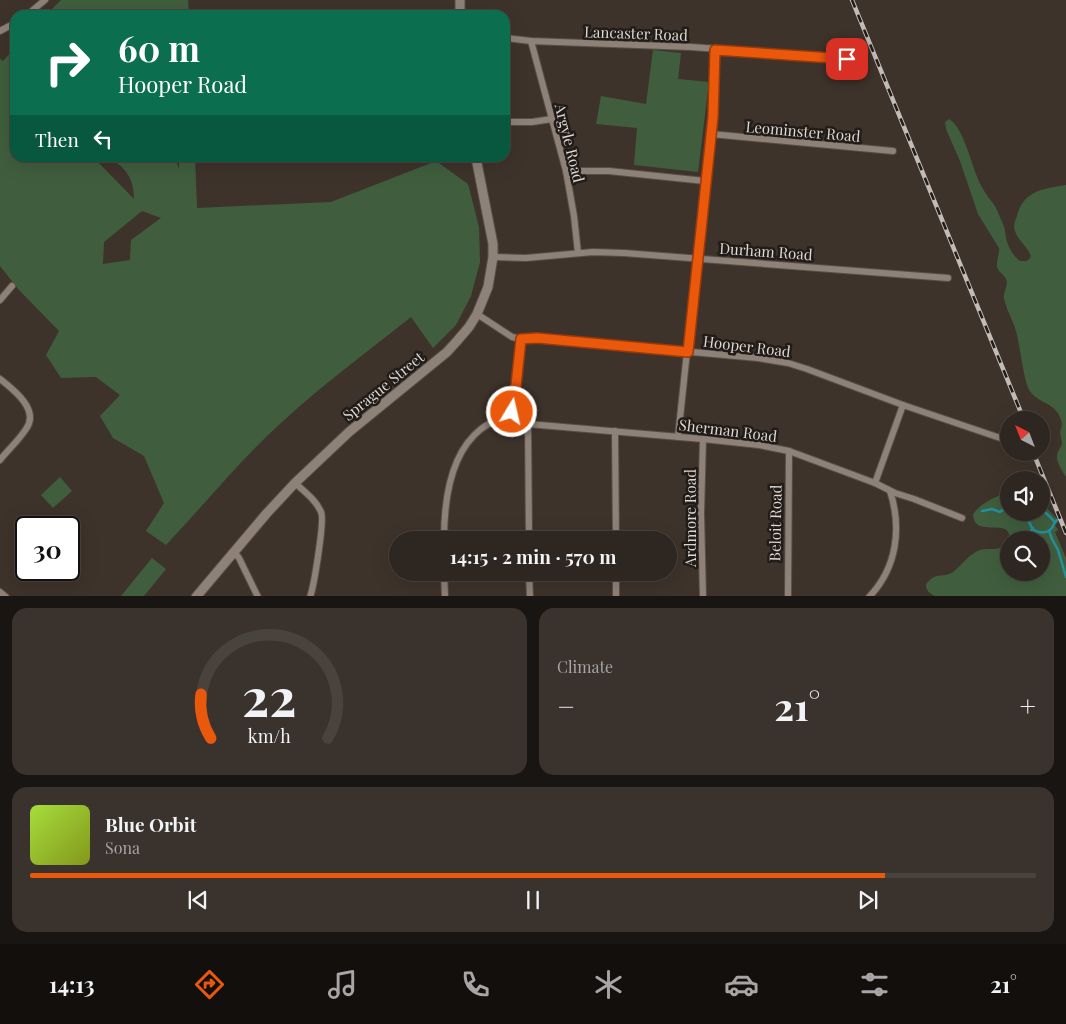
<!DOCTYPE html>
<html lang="en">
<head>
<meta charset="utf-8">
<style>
	:root { --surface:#2e2620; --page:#3a322d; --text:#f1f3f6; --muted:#a7a5a5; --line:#49433e; --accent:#ea580c }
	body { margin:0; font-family:"Playfair Display",serif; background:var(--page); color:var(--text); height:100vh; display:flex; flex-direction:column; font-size:19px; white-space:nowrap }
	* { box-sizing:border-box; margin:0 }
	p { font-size:16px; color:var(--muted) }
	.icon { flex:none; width:28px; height:28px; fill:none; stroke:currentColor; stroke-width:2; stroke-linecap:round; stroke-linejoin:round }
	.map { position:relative; height:596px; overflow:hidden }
	.drawer { display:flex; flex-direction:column; gap:12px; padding:12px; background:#191512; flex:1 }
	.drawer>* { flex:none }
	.hud { position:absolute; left:10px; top:10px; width:500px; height:152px; border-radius:15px; box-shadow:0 5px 20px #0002,0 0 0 1px var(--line); background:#0b6e4f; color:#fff; overflow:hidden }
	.needle { width:32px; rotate:318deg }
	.buttons { position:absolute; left:1000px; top:411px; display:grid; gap:10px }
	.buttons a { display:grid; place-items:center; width:50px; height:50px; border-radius:50%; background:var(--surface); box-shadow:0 5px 20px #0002,0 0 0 1px var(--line); font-size:25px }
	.speed { position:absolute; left:15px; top:516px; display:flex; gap:10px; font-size:25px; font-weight:700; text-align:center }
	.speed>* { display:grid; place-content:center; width:65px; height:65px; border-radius:50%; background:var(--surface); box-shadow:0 5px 20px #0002,0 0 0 1px var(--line); line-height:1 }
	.speed .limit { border:2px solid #111; border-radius:8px; background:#fff; color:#111 }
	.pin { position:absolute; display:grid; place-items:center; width:42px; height:42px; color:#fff; margin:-21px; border-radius:10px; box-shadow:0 2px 8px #0006 }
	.me { position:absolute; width:55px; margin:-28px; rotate:9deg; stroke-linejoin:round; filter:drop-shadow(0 0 4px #0008) }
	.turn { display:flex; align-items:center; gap:18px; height:105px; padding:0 25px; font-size:22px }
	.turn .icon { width:65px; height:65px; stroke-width:2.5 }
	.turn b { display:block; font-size:35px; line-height:42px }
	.then { display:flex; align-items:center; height:48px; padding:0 25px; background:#0003; gap:10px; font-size:19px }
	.big { font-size:38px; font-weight:700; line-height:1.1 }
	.drawer .card { flex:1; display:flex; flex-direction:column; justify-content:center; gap:8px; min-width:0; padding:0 18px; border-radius:15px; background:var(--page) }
	.drawer .dial { align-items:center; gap:0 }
	.dial svg { height:130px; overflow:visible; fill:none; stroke:var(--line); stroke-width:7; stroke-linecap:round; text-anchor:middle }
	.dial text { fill:var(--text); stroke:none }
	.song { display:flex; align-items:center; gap:15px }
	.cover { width:60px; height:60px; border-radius:8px; background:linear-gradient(135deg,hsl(80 70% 55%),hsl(70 70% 35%)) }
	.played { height:5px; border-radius:2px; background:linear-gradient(90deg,var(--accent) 85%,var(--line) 85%) }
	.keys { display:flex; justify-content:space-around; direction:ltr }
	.heat { display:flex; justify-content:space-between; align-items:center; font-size:28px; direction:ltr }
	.drawer .tiles { flex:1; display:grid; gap:12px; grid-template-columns:1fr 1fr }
	.card:last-child { grid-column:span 2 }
	.trip { position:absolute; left:389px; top:531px; width:288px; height:50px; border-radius:25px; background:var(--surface); box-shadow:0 5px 20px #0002,0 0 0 1px var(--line); font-weight:700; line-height:50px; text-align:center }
	.menu { display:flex; height:80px; justify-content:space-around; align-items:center; background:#120f0d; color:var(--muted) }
	.menu .icon { width:35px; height:35px }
	.menu .current { color:var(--accent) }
	.menu b { font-size:22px; color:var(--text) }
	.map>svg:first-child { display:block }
	.green { fill:#405e3e; fill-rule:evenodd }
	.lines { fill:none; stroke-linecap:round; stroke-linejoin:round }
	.stream { stroke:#23919c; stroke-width:2.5 }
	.street-casing { stroke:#585048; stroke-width:8 }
	.secondary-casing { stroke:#585048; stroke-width:11 }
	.street { stroke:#8e8278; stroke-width:6 }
	.secondary { stroke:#8e8278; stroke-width:9 }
	.rail-casing { stroke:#c3bcb6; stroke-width:4.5 }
	.rail { stroke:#211c18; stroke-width:2.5; stroke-dasharray:8; stroke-linecap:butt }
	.route-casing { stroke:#983908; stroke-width:12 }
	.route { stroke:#ea580c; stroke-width:9 }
	.labels { text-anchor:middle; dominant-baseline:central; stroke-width:5; stroke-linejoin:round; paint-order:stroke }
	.street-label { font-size:15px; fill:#ded7d2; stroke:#211c18 }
</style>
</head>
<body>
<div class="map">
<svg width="1066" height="597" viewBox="0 0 1066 597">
	<rect width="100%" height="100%" fill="#3e332b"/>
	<!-- green -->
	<g class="green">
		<polygon points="61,0 188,0 189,15 46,15"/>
		<path d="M15 48V158H94L134 199C134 179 126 167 109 158H175L179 169V158H195L197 208 331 202 436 161 468 184 479 227 480 262 471 296 456 325 433 348 411 317C367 352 322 385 281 423 240 460 205 504 166 545L146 531 164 503 144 456 113 438 100 416 120 395 96 377 61 378 46 355 59 331 19 290 0 266V59L3 61ZM142 211 161 218 131 240 130 260 103 264 104 242Z"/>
		<polygon points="653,50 681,53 678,79 709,82 698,172 634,165 637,128 596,124 601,96 646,104"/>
		<path d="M949 119C965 128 972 171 982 187 985 194 991 200 995 206 998 212 1000 218 1003 224 1005 228 1005 233 1006 238 1008 247 1013 256 1020 261H1027L1031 257C1029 247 1018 241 1015 231 1013 226 1015 221 1017 216 1024 190 1043 189 1066 185V477C1062 470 1054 460 1058 452 1059 449 1061 447 1062 444 1062 440 1060 436 1060 432 1061 428 1063 425 1061 420 1056 401 1037 405 1028 388 1022 370 1021 350 1016 331 1013 320 1006 309 1004 298 1003 292 1009 285 1006 279 1004 274 999 273 997 267 996 260 1000 254 999 248L978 214 960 161 946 129 945 122Z"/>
		<polygon points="60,477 72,491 53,508 41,495"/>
		<path d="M1009 492V512H1041V503H1042L1056 518 1058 522 1055 525 1058 530 1055 532 1066 558V596L936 597C930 593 926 592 926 584 928 582 931 578 934 577 940 574 946 577 953 572 962 565 969 554 980 550 989 547 1002 553 1008 541 1009 539 1010 537 1009 534 1005 519 974 538 973 514 981 503 996 496 1009 492ZM1009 540H1041V572H1009Z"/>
		<polygon points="152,558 166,569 144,596 121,596"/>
	</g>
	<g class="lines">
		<!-- stream -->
		<g class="stream">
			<path d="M1041 510C1046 511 1051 519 1055 522L1057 520"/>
			<polyline points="982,511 992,509 1000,512 1009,505"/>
			<path d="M1025 512C1028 517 1029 523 1032 528 1036 533 1047 534 1051 529 1053 527 1054 524 1055 522"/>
			<polyline points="1028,518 1038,512"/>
			<polyline points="1049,531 1052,539 1058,550 1066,577"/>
			<polyline points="1024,540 1033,528"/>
		</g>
		<!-- street casing -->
		<g class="street-casing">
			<g id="street">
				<polyline points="27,15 45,0"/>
				<polyline points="0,31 15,23"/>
				<polyline points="505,38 531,41 691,47 856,59"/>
				<polyline points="531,41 566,171 574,216 578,253"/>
				<polyline points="505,122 532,122 552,119"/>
				<polyline points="711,134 893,151"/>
				<polyline points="566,171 609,171 705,181"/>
				<polyline points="493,257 526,258 593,252 624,253 948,278"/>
				<polyline points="0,300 12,286"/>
				<polyline points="477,314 512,337 521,339 537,338 758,358 788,363 807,369 903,405 1009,441"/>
				<path d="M0 379C14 390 40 410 26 429 19 440 8 450 0 460"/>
				<polyline points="512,412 528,424 703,439 759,445 789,451 875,483 895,493 914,499 962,518"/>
				<polyline points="512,412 515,395 521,339"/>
				<polyline points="528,424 529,540"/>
				<polyline points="615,431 616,540"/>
				<polyline points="678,437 705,181 711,134 715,49"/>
				<polyline points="703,439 701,513 703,597"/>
				<path d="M295 483C304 491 316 500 321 512 325 519 314 586 310 597"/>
				<polyline points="875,483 903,405"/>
				<path d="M444 540C444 503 449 454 481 429 490 422 502 417 512 412"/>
				<polyline points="234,552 239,558 258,597"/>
				<polyline points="444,572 445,597"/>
				<polyline points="529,572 530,597"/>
				<polyline points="616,572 616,597"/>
				<polyline points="0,592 6,597"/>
				<polyline points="788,597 789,451"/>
				<path d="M869 597C897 568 902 528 890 491"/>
			</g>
		</g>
		<!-- secondary casing -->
		<g class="secondary-casing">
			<g id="secondary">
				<polyline points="460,0 460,15"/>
				<polyline points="196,597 267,513 295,483 349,432 447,352 457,341 469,327 477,314 488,287 493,257 493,244 476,158"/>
			</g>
		</g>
		<!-- street -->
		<use href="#street" class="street"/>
		<!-- secondary -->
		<use href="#secondary" class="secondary"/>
		<!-- rail casing -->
		<g class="rail-casing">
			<g id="rail">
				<polyline points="852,0 1024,420"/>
				<polyline points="1033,452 1066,533"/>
			</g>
		</g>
		<!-- rail -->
		<use href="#rail" class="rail"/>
	</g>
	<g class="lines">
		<!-- route casing -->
		<g class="route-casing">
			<polyline id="route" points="512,412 515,395 521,339 537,338 688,352 713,117 715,50 847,59"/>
		</g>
		<!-- route -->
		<use href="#route" class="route"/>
	</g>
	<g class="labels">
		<!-- street labels -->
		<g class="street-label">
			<text transform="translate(636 33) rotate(2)">Lancaster Road</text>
			<text transform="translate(803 131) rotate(5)">Leominster Road</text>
			<text transform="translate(570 143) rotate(76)">Argyle Road</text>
			<text transform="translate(766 251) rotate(4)">Durham Road</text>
			<text transform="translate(747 346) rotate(7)">Hooper Road</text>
			<text transform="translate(383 386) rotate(-39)">Sprague Street</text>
			<text transform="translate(728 430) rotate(7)">Sherman Road</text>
			<text transform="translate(690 518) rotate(-90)">Ardmore Road</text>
			<text transform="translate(775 523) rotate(-89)">Beloit Road</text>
		</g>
	</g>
</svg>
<div class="buttons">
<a><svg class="needle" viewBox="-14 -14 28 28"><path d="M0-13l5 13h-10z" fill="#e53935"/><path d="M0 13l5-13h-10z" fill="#a7a5a5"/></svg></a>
<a><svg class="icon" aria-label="sound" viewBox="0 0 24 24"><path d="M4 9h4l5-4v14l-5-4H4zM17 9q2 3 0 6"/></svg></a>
<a><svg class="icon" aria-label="search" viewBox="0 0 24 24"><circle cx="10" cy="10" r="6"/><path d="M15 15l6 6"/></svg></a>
</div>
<div class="speed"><div class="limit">30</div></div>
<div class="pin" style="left:847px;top:59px;background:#d93025"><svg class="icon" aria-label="arrive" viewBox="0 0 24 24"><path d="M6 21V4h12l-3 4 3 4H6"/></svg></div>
<svg class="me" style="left:512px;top:412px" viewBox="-20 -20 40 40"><circle r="17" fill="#ea580c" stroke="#fff" stroke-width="3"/><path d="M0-11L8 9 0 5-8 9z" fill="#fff"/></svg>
<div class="trip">14:15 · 2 min · 570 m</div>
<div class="hud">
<div class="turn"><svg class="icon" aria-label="right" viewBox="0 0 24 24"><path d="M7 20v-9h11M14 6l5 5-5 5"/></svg><div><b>60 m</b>Hooper Road</div></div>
<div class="then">Then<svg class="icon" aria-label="left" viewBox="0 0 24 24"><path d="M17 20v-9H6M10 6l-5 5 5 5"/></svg></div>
</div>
</div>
<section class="drawer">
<div class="tiles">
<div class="card dial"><svg viewBox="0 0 100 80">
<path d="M14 69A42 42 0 1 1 86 69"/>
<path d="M14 69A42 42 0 0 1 8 42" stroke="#ea580c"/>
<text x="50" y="56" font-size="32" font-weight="700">22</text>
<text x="50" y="72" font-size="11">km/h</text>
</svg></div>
<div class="card"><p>Climate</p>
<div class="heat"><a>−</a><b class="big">21°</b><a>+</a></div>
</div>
<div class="card">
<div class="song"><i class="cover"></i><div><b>Blue Orbit</b><p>Sona</p></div></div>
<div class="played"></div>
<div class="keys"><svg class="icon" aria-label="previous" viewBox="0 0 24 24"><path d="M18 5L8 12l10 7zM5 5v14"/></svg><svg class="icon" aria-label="pause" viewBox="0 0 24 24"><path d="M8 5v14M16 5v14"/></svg><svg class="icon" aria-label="next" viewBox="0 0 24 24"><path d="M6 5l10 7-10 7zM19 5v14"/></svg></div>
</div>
</div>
</section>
<nav class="menu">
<b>14:13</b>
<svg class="icon current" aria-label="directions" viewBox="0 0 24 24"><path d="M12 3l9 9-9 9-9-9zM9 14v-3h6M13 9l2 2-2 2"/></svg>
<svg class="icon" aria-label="music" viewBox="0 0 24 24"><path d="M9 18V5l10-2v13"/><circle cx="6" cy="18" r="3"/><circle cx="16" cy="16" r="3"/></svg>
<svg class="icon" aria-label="phone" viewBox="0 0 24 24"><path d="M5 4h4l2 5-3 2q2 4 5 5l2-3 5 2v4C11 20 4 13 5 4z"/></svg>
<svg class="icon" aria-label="climate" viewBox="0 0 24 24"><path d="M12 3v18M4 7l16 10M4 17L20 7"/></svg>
<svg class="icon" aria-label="car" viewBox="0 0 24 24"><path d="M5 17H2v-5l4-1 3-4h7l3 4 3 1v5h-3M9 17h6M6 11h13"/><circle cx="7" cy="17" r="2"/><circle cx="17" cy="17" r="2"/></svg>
<svg class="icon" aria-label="filters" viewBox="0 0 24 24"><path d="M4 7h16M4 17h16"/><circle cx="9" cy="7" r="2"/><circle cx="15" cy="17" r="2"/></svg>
<b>21°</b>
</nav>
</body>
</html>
